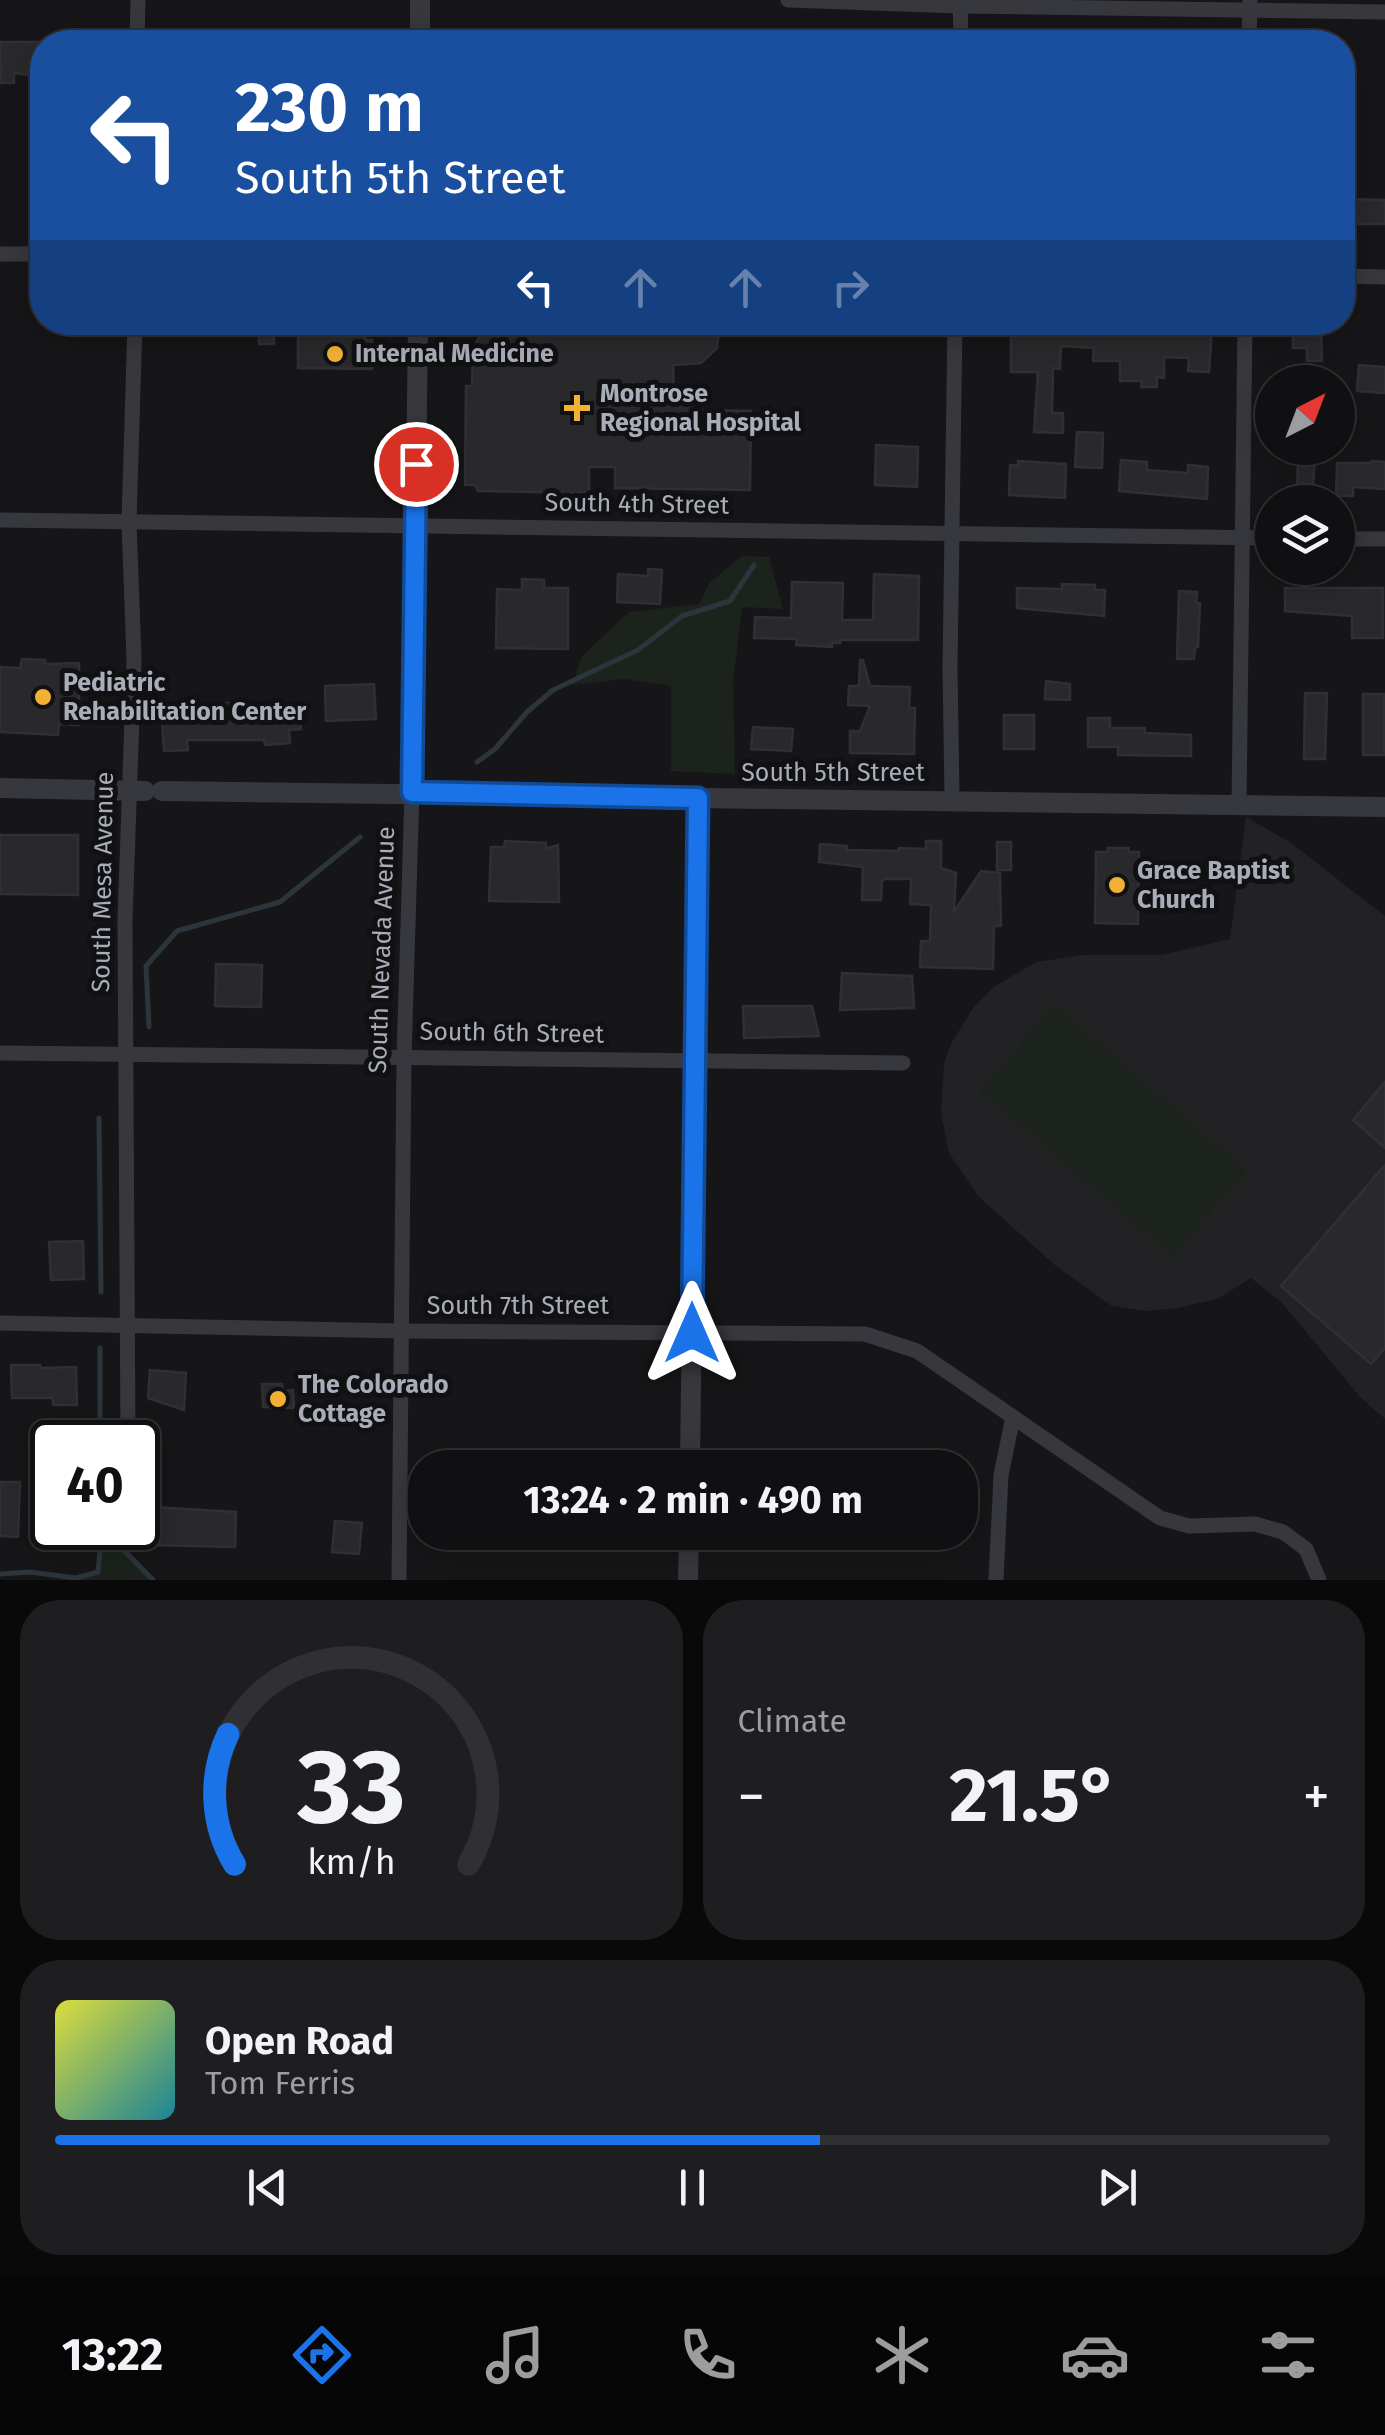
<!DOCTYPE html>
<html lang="en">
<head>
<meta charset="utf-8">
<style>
	:root { --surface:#101012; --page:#1e1e20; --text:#f1f3f6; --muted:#9c9d9f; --line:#303032; --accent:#1a73e8 }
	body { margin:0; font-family:"Fira Sans",sans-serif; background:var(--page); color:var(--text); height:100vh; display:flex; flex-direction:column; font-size:38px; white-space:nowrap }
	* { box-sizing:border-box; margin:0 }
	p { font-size:32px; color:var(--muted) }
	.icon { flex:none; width:55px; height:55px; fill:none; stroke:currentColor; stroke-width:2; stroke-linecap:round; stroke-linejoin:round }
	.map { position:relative; height:1580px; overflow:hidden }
	.details { display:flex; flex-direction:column; gap:20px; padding:20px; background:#09090a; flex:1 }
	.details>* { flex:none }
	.banner { position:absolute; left:30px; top:30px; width:1325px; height:305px; border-radius:40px; box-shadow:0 5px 25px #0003,0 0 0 2px var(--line); background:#1a4fa0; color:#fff; overflow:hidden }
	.needle { width:65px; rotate:42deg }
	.fabs { position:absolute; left:1255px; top:365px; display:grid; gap:20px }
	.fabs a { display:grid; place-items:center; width:100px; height:100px; border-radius:50%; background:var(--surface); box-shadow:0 5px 25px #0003,0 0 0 2px var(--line); font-size:50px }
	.speed { position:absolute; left:30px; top:1420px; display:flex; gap:20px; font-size:50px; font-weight:700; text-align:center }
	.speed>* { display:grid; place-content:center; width:130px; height:130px; border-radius:50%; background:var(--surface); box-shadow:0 5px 25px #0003,0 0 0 2px var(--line); line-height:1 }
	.speed .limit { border:5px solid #111; border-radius:15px; background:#fff; color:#111 }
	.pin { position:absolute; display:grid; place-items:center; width:85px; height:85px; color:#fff; margin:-42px; border:5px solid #fff; border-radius:50%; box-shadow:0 2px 10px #0007 }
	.me { position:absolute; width:110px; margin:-55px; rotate:0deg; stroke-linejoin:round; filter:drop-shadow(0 0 8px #0008) }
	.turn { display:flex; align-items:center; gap:35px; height:210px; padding:0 40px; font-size:45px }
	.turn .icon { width:130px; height:130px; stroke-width:2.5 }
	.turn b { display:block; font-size:70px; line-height:85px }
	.lanes { display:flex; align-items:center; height:95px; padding:0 40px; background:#0003; justify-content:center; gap:50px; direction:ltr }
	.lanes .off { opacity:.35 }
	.big { font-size:75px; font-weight:700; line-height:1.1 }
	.details .card { flex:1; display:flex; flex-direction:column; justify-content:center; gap:15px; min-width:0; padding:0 35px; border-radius:40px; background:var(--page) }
	.details .dial { align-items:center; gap:0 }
	.dial svg { height:260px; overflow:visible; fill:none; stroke:var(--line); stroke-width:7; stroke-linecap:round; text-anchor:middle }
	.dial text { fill:var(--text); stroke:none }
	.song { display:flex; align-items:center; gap:30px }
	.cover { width:120px; height:120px; border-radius:15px; background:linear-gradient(135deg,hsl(60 70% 55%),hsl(190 70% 35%)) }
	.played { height:10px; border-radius:5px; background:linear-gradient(90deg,var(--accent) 60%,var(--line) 60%) }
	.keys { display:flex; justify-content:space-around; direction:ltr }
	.heat { display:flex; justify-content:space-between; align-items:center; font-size:55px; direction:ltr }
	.details .tiles { flex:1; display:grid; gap:20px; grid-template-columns:1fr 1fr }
	.card:last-child { grid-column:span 2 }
	.trip { position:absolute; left:408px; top:1450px; width:570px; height:100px; border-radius:40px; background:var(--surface); box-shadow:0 5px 25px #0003,0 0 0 2px var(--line); font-weight:700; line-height:100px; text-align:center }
	.dock { display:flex; height:160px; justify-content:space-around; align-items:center; background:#060607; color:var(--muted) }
	.dock .icon { width:70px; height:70px }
	.dock .active { color:var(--accent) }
	.dock b { font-size:45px; color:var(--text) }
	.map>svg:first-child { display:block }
	.built { fill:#222225 }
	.green { fill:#1c231d }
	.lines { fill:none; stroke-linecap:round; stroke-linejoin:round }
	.stream { stroke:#2c353c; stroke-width:5 }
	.building { fill:#29292c; stroke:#303034; stroke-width:2.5 }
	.minor { stroke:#37383d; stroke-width:15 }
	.tertiary { stroke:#37383d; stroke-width:20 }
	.route-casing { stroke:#114b97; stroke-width:25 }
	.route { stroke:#1a73e8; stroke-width:18 }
	.poi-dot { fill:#f2b134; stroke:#111113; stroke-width:4 }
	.labels { text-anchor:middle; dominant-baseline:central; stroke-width:10; stroke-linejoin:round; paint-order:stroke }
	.poi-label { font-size:25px; font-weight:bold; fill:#a8adb8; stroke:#111113; text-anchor:start }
	.street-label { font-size:25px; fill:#a8adb8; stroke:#111113 }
</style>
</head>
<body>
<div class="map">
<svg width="1385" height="1580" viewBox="0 0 1385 1580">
	<rect width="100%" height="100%" fill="#161618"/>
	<!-- built -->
	<polygon class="built" points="1246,817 1291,843 1385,916 1385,1419 1360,1397 1283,1304 1251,1278 1217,1299 1177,1308 1146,1311 1112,1306 1056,1266 978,1196 949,1153 941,1113 944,1063 952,1042 973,1008 995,986 1036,962 1083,955 1162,955 1230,939"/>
	<!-- green -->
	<g class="green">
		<polygon points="742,556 769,557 783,609 742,607 733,683 735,774 671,771 671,686 625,679 572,685 582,656 629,612 699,604 709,583"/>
		<polygon points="1054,1004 1247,1170 1173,1257 980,1091"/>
		<polygon points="102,1528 153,1580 45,1580 76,1578 98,1572"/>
	</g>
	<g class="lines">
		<!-- stream -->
		<g class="stream">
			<polyline points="477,762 495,749 527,712 553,690 638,650 682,616 730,601 754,565"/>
			<polyline points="149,1027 146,966 177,931 280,902 360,837"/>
			<polyline points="99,1118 101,1292"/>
			<polyline points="100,1442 100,1348"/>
			<polyline points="102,1528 153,1580"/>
			<polyline points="0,1574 30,1572 76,1578 98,1572 102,1528"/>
		</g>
	</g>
	<!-- building -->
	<g class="building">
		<polygon points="0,42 42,42 42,77 14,73 14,83 1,83"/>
		<polygon points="1342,199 1385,200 1385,224 1342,224"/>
		<rect x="259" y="322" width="15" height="22"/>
		<polygon points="298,322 365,322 365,340 372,340 372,369 298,368"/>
		<polygon points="493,322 618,322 625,328 630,322 720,322 717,348 701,363 673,365 674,391 696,410 751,411 750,490 615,488 615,467 589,467 589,493 478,491 475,485 465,485 466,386 472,386 473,352 479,337"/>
		<polygon points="1011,323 1212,328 1209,372 1188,371 1189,358 1164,357 1164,378 1157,377 1157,387 1141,387 1142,381 1120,381 1120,361 1093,361 1094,348 1061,346 1060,369 1053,368 1052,413 1063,413 1063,433 1034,432 1038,372 1011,372"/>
		<polygon points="1301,324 1321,324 1322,361 1307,361 1307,348 1293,348 1293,335 1301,335"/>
		<polygon points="1359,365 1385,367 1385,393 1357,391"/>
		<polygon points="1077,432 1103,433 1102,468 1075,467"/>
		<polygon points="876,445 918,447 917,487 875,485"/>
		<polygon points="1302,454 1315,454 1313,492 1297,492 1298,459 1302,459"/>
		<polygon points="1121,460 1147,462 1147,470 1188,473 1188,465 1208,467 1207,499 1119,491"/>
		<polygon points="1018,461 1066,464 1065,498 1009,495 1010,465 1018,466"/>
		<polygon points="1372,461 1385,462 1385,489 1353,487 1353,496 1336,496 1337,463 1371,463"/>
		<polygon points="648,569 662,570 660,604 617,602 618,574 648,576"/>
		<polygon points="874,574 919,576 918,640 840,640 840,643 832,643 832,647 796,645 797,639 754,638 755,617 791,618 792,582 843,583 842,620 873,620"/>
		<polygon points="522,579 544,580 544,588 568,588 568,649 496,648 497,589 522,590"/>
		<polygon points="1062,584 1095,585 1095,590 1105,590 1104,616 1017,608 1017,588 1062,589"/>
		<polygon points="1285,588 1383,588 1383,638 1352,638 1352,616 1285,611"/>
		<polygon points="1179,591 1197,592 1196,603 1200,603 1198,647 1195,648 1194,659 1177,659"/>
		<polygon points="22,659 45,660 45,664 79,663 79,725 59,724 58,735 0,732 0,667 20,668"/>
		<polygon points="860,660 863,660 870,686 910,687 909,708 915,708 914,754 850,753 850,731 860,731 870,706 848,705 849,686 859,686"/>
		<polygon points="1046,681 1070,684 1070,700 1045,699"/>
		<polygon points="374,684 376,719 326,721 325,686"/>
		<polygon points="1305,693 1327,693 1325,759 1304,759"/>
		<rect x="1363" y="694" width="21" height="61"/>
		<polygon points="200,703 246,703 246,717 300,714 301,729 289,730 290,743 265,745 264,740 187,740 188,750 164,751 161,707"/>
		<rect x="1004" y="715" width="30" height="34"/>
		<polygon points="1088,718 1110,718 1110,728 1145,728 1145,733 1191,735 1191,756 1118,755 1118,747 1088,747"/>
		<polygon points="753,727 793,729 791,751 751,749"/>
		<polygon points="0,835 78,835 78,895 0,894"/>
		<polygon points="505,841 546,843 546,849 558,845 559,902 489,901 491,847 504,847"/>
		<polygon points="926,841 941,841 941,868 956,873 954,912 981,871 1000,873 1001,926 994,926 993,969 920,967 921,941 930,941 931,905 910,904 911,879 886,879 882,881 881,900 862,900 863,867 819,862 820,844 847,846 847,850 898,851 899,848 926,849"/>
		<rect x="997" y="842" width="14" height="28"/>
		<polygon points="1108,848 1129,848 1128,852 1139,852 1138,924 1095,923 1096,852 1107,852"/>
		<polygon points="216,964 262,965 261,1007 215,1006"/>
		<polygon points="842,973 912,976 914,1008 840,1010"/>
		<polygon points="743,1006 812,1006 819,1036 744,1038"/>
		<polygon points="1385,1082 1385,1148 1353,1120"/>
		<polygon points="1385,1165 1385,1348 1371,1364 1281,1286"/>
		<polygon points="83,1241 84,1279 51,1280 49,1242"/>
		<polygon points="11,1365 40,1365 40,1368 76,1367 77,1405 53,1405 53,1398 12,1398"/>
		<polygon points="150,1370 186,1373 184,1410 148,1398"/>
		<polygon points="262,1384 282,1384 283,1391 293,1390 294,1408 263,1407"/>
		<polygon points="0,1482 20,1482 18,1537 0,1536"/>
		<polygon points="153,1507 236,1512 235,1547 150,1545"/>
		<polygon points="335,1521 362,1523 359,1554 332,1552"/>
	</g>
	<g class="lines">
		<!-- minor -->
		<g class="minor">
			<polyline points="788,0 960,6 1385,12"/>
			<polyline points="960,0 961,42"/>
			<polyline points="137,42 138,0"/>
			<polyline points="1249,42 1250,2"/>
			<polyline points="0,254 42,254"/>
			<polyline points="1342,276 1385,277"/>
			<polyline points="0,520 1272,538"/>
			<polyline points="1338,539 1385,539"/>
			<polyline points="952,798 950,668 955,322"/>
			<polyline points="1239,804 1245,322"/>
			<polyline points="0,1053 903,1063"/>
			<polyline points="0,1323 401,1331 865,1334 917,1351 1160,1518 1189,1526 1255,1524 1283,1532 1306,1549 1319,1580"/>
			<polyline points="128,1442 125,920 134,659 129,522 135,322"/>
			<polyline points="399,1580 404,1057 412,792"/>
			<polyline points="996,1580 1001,1475 1013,1417"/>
		</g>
		<!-- tertiary -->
		<g class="tertiary">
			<polyline points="420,0 420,42"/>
			<polyline points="0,788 145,791"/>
			<path d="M162 791C569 793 977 798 1385 807"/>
			<polyline points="412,792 418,322"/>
			<polyline points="690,1468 698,798"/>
			<polyline points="688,1580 689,1532"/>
		</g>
	</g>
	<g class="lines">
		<!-- route casing -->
		<g class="route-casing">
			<polyline id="route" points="416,464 412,792 698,798 692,1333"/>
		</g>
		<!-- route -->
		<use href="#route" class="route"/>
	</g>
	<!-- markers -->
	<g class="poi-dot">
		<circle cx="335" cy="354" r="10"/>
		<path d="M572 393h10v10h10v10h-10v10h-10v-10h-10v-10h10z"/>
		<circle cx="43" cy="697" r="10"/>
		<circle cx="1117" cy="885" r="10"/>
		<circle cx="278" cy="1399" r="10"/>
	</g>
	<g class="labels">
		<!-- poi labels -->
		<g class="poi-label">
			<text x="355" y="354">Internal Medicine</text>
			<text x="600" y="394">Montrose<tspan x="600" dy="29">Regional Hospital</tspan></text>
			<text x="63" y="683">Pediatric<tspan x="63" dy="29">Rehabilitation Center</tspan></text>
			<text x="1137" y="871">Grace Baptist<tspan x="1137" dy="29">Church</tspan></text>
			<text x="298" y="1385">The Colorado<tspan x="298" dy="29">Cottage</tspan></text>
		</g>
		<!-- street labels -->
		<g class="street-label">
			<text transform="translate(637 504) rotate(1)">South 4th Street</text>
			<text x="833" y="773">South 5th Street</text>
			<text transform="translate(103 882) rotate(-89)">South Mesa Avenue</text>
			<text transform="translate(382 950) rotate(-88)">South Nevada Avenue</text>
			<text transform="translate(512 1033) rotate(1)">South 6th Street</text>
			<text x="518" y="1306">South 7th Street</text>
		</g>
	</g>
</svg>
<div class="fabs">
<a><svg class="needle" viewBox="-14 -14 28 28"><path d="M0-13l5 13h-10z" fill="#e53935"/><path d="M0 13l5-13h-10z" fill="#9c9d9f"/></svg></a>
<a><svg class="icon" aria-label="layers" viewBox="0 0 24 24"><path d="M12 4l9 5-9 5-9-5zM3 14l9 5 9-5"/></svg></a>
</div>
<div class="speed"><div class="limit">40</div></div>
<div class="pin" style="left:416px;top:464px;background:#d93025"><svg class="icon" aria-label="arrive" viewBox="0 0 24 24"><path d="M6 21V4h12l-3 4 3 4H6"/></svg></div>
<svg class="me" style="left:692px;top:1333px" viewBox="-20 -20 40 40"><path d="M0-17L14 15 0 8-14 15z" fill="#1a73e8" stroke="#fff" stroke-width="4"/></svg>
<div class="trip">13:24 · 2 min · 490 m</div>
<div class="banner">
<div class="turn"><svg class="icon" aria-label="left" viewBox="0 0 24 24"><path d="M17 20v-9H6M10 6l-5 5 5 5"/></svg><div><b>230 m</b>South 5th Street</div></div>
<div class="lanes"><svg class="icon" aria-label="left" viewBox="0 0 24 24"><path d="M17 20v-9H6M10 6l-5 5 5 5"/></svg><svg class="icon off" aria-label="ahead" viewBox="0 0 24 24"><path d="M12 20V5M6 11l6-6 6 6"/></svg><svg class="icon off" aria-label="ahead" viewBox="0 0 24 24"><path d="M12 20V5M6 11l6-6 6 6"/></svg><svg class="icon off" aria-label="right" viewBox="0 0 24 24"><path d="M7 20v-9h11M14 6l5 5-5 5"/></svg></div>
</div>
</div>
<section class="details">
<div class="tiles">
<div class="card dial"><svg viewBox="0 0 100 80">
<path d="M14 69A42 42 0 1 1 86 69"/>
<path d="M14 69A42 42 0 0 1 12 29" stroke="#1a73e8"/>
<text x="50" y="56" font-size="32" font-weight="700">33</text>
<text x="50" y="72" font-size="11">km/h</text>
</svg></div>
<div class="card"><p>Climate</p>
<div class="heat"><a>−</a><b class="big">21.5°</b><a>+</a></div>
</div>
<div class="card">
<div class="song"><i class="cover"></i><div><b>Open Road</b><p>Tom Ferris</p></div></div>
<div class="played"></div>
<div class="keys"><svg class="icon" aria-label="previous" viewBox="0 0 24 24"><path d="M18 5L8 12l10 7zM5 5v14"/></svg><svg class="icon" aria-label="pause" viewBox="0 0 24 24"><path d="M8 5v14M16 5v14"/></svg><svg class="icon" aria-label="next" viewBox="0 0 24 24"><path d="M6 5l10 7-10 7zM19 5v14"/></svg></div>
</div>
</div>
</section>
<nav class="dock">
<b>13:22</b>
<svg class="icon active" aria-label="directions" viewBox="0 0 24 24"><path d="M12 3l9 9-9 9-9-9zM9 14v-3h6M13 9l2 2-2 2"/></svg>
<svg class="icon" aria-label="music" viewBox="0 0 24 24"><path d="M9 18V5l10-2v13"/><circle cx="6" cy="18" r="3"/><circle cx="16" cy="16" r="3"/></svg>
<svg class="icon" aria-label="phone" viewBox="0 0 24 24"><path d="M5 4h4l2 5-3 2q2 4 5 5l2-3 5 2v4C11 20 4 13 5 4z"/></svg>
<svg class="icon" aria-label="climate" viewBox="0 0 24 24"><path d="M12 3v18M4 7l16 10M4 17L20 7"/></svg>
<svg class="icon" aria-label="car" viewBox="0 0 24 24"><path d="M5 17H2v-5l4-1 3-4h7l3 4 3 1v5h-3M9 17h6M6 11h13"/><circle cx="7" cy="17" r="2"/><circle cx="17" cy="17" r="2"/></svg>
<svg class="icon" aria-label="filters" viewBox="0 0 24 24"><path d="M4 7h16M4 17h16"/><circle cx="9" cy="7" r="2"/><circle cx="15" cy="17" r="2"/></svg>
</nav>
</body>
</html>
